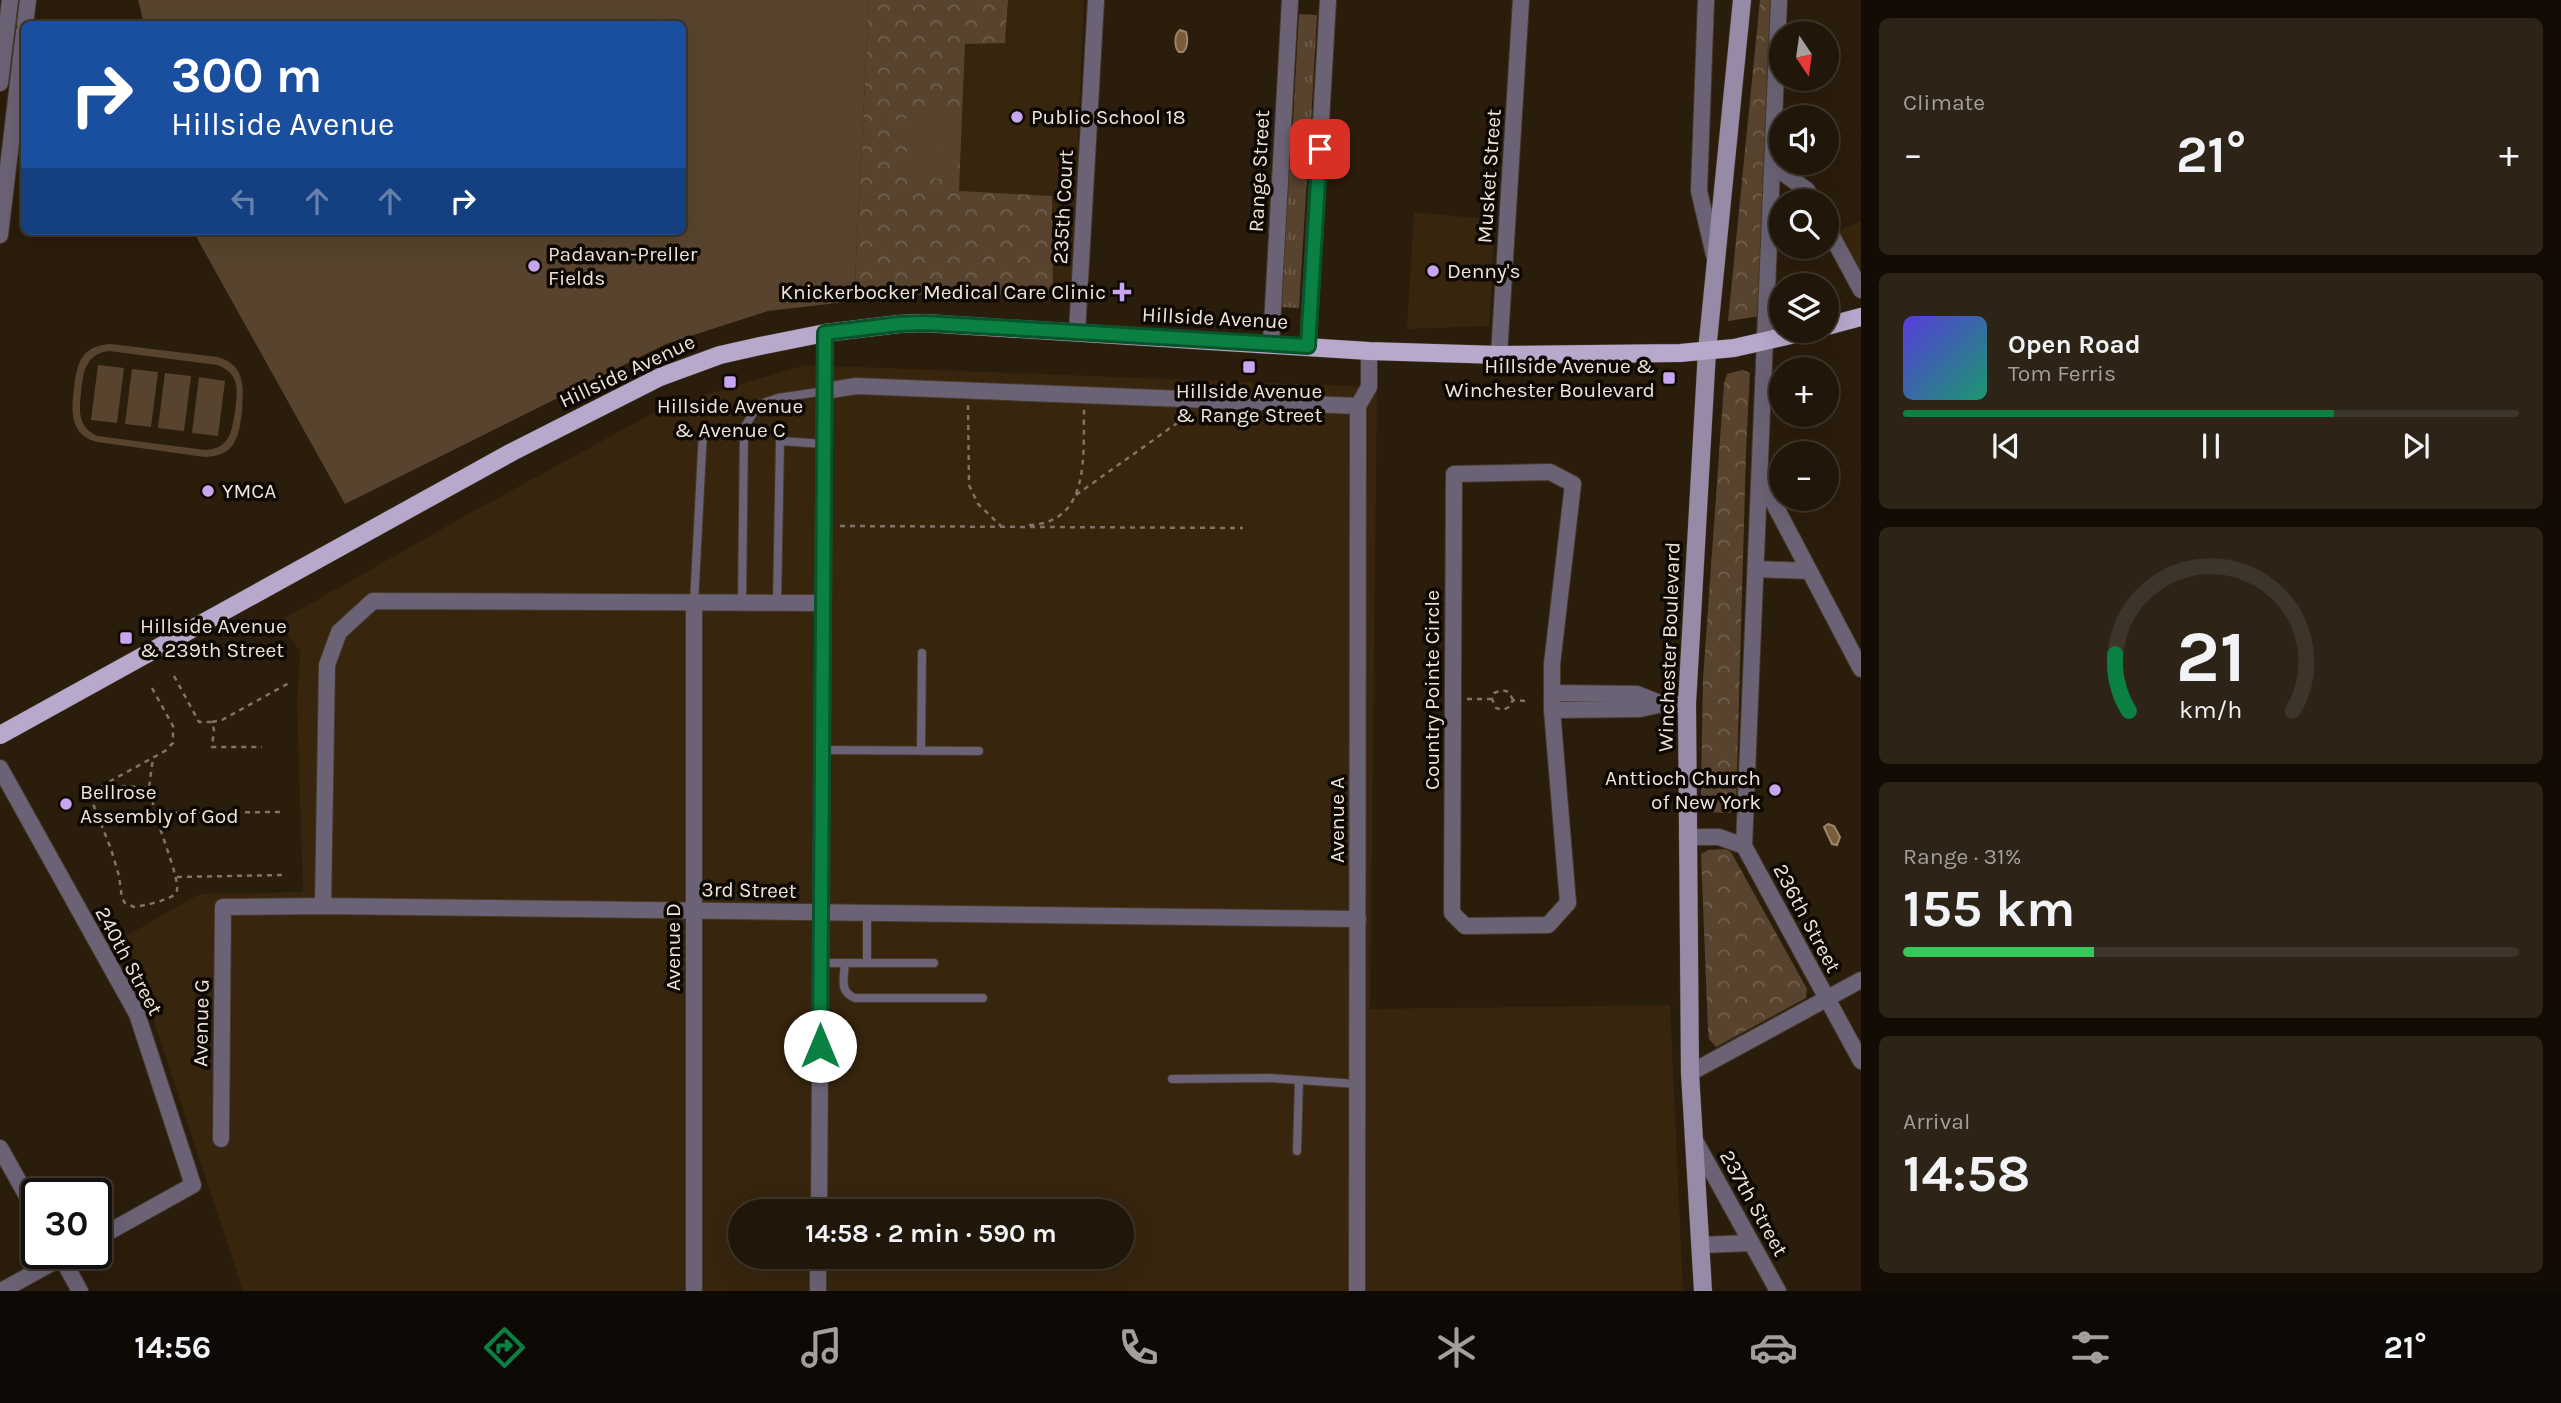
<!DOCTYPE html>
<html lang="en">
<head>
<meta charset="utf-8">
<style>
	:root { --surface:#201609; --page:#2d2317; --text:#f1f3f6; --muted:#a29f9c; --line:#3d352a; --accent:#0b8043 }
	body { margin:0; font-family:Karla,sans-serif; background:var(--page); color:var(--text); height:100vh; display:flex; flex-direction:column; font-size:26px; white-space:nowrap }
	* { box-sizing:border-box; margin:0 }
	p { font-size:23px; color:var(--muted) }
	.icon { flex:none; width:38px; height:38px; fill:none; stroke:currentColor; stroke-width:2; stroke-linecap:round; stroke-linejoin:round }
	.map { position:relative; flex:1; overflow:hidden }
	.side { display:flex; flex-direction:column; gap:18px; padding:18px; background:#120c05; width:700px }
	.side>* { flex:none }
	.hud { position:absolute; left:21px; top:21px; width:665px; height:214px; border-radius:10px; box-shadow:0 7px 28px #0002,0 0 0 2px var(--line); background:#1a4fa0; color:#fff; overflow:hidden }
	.needle { width:46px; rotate:167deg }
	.controls { position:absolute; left:1769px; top:21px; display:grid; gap:14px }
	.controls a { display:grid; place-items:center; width:70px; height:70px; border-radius:50%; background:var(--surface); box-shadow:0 7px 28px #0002,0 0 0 2px var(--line); font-size:35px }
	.speed { position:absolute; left:21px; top:1178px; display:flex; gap:14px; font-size:35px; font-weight:700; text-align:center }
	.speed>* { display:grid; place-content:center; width:91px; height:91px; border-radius:50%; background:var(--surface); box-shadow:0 7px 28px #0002,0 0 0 2px var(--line); line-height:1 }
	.speed .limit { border:4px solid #111; border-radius:10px; background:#fff; color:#111 }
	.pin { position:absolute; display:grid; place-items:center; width:60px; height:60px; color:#fff; margin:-30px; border-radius:14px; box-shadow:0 4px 10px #0006 }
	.me { position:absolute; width:77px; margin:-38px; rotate:0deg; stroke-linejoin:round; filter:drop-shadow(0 0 5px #0008) }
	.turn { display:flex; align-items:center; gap:24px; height:147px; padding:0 35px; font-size:32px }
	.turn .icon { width:91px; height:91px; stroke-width:2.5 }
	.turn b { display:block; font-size:49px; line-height:60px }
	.lanes { display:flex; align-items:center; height:66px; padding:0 35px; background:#0003; justify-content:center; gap:35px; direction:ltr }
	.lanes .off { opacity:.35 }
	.big { font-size:52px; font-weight:700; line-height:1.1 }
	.side .card { flex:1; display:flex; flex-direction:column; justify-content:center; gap:10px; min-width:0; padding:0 24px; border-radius:10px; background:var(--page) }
	.side .dial { align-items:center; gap:0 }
	.dial svg { height:182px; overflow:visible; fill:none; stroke:var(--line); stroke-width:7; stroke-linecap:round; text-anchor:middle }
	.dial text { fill:var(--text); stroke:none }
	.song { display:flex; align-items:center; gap:21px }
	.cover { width:84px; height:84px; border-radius:10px; background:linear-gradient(135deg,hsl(250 70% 55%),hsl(160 70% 35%)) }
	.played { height:7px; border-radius:4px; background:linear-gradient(90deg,var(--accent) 70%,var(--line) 70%) }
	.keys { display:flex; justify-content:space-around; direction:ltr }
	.heat { display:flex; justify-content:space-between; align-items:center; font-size:38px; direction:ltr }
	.charge { height:10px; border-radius:5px; background:linear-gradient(90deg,#34c759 31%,var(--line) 0) }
	.trip { position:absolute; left:728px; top:1199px; width:406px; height:70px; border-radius:35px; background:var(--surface); box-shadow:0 7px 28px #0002,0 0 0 2px var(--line); font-weight:700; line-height:70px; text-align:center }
	.tab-bar { display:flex; height:112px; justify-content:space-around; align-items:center; background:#0d0904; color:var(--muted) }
	.tab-bar .icon { width:49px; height:49px }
	.tab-bar .current { color:var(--accent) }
	.tab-bar b { font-size:32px; color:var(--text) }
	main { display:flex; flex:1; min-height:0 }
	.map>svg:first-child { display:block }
	.built { fill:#37250e; fill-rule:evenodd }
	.grass { fill:url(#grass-tufts) }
	.park { fill:url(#park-crowns) }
	.pitch { fill:#58442e; fill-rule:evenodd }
	.water { fill:#795c39; stroke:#9c8569; stroke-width:2 }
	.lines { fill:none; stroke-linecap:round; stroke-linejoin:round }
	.lane-casing { stroke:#463929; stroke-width:10 }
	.street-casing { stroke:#463929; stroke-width:18 }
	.secondary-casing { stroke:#463929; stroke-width:19 }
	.primary-casing { stroke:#463929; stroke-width:19 }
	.path { stroke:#807466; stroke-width:2.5; stroke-dasharray:5 5; stroke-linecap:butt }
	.lane { stroke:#6b6375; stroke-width:8 }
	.street { stroke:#6b6375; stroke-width:16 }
	.secondary { stroke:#968aa6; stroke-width:18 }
	.primary { stroke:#b8a8cc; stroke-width:18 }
	.route-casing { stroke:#07532c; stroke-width:18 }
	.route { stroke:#0b8043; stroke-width:12 }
	.poi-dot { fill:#c8a6ef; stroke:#0e0803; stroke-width:2.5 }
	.labels { text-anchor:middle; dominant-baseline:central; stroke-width:7; stroke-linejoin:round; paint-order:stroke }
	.poi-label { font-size:21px; fill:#eee4d9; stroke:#0e0803; text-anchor:start }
	.street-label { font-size:21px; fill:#eee4d9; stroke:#0e0803 }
</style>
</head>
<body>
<main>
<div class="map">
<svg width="1861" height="1291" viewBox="0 0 1861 1291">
	<defs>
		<pattern id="grass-tufts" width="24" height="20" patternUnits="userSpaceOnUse" patternTransform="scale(1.75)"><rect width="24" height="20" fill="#58442e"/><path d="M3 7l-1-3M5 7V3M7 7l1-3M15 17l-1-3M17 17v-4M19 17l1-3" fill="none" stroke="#705f4c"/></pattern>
		<pattern id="park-crowns" width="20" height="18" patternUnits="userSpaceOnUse" patternTransform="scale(1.75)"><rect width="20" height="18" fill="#58442e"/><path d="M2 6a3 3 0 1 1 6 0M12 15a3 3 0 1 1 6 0" fill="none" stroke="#705f4c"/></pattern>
	</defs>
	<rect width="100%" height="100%" fill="#2b1d0c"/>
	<!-- built -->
	<g class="built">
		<polygon points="1008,0 1084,0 1071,296 1053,296 1052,196 959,192 965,43 1005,43"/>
		<polygon points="1414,212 1495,220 1489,326 1407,329"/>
		<polygon points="1861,221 1861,275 1837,231"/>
		<path d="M805 365 1377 387 1370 1009 1670 1005 1683 1291H243L126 936 200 894 303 892 297 705 300 651 278 622 465 516 662 408ZM740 1211H1122V1256H740Z"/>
	</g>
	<!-- grass -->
	<g class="grass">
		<polygon points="1299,14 1317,15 1310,140 1292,139"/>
		<polygon points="1289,159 1308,160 1299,308 1280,307"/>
	</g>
	<!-- park -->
	<g class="park">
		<polygon points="869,0 1008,0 1005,43 965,44 959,191 1052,196 1053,296 943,293 854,301"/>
		<polygon points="1760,0 1770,0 1760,316 1728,321"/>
		<polygon points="1743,370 1750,373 1746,451 1736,807 1730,813 1706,812 1702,811 1701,792 1703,679 1724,384 1727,374"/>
		<polygon points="1725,849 1731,852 1807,989 1806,998 1716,1047 1709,1039 1708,1030 1701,854 1708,850"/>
	</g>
	<!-- pitch -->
	<g class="pitch">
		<polygon points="138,0 869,0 854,301 768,311 666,344 345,504 193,231 682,231 682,24 144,24"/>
		<polygon points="906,106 962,109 960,142 905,139"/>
		<polygon points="907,144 959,147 957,180 906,177"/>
		<path d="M111 344 217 357C245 364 244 387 242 411 239 436 236 456 205 457L97 442C70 435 71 412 74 389 77 362 81 346 111 344ZM109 351 217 365C240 373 238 391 235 411 232 431 230 449 205 450L97 436C78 427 79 412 81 393 83 373 85 354 109 351Z"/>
		<polygon points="98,365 124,368 117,423 91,420"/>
		<polygon points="132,369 158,372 151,427 125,424"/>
		<polygon points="165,373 191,376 184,431 158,428"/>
		<polygon points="199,377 225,381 218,436 192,433"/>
	</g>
	<!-- water -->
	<g class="water">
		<path d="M1180 30 1186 32C1188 38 1188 48 1183 52H1179C1174 47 1174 34 1180 30Z"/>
		<polygon points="1828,824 1834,826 1840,837 1837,845 1832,844 1824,827"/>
	</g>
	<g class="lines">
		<!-- lane casing -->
		<g class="lane-casing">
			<g id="lane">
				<polyline points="694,603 703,431 744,428"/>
				<polyline points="742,603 744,428 758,405 778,398 825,391"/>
				<polyline points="777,603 780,441 824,444"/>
				<polyline points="822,750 979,751"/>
				<polyline points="921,750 922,653"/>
				<polyline points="820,963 934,963"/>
				<path d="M845 963C844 978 839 992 855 998H983"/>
				<polyline points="867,963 867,913"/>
				<polyline points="1172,1079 1269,1078 1357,1084"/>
				<polyline points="1297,1151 1299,1080"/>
			</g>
		</g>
		<!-- street casing -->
		<g class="street-casing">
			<g id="street">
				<polyline points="1706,0 1699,191 1714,255"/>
				<polyline points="25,24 28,0"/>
				<polyline points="0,83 10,0"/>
				<polyline points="1282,147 1320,149"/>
				<polyline points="1773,166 1807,190 1813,201"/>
				<polyline points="1827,227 1861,290"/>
				<polyline points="0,235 24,32"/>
				<polyline points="1077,332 1096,0"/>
				<polyline points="1271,344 1290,0"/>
				<polyline points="1308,346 1328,0"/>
				<polyline points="1499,355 1521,0"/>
				<polyline points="825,391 856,386 1358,406"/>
				<polygon points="1550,472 1573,484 1552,664 1552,710 1568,903 1548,925 1465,926 1452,913 1454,474"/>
				<polyline points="1761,479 1861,669"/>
				<polyline points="1757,569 1809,571"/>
				<polyline points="694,603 694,1291"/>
				<polyline points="1552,693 1637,694 1662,704"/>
				<polyline points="1552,710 1640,709 1662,704 1687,704"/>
				<polyline points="0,768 137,1014 193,1185 96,1239"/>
				<polyline points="1687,837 1719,837 1744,846 1861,1061"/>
				<polyline points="1744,846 1779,0"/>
				<polyline points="323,906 327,665 339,632 373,601 823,603"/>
				<polyline points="1690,1073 1861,980"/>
				<polyline points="1693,1137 1778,1291"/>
				<polyline points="221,1139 223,907 323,906 1358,919"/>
				<polyline points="0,1148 37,1214"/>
				<polyline points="819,1211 825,333"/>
				<polyline points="1700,1245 1751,1243"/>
				<polyline points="59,1253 80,1291"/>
				<polyline points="1,1291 70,1253"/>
				<polyline points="818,1291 818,1256"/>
				<polyline points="1357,1291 1358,406 1369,387 1369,351"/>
			</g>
		</g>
		<!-- secondary casing -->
		<g class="secondary-casing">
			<polyline id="secondary" points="1703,1291 1690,1073 1687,704 1707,351 1742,0"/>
		</g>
		<!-- primary casing -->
		<g class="primary-casing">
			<g id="primary">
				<polyline points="1827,326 1861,317"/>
				<polyline points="0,735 512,452 660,377 720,355 760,346 825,333 899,324 924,323 1369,351 1499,355 1680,353 1734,348 1808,331"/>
			</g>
		</g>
		<!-- path -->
		<g class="path">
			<polyline points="968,405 969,485 978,504 1001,526"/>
			<polyline points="1076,495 1187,416"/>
			<path d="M1029 525C1091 523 1083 454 1084 409"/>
			<polyline points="840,526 1243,528"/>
			<polyline points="174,676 199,722 212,722 214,730 212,747 262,747"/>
			<polyline points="152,688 173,726 173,743 165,751 105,784 102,787 102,793 123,786 149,788 153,758"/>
			<polyline points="1467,699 1492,699"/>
			<polyline points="1513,700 1509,692 1502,690 1494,693 1492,699 1496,708 1503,710 1509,707 1513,700 1526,701"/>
			<polyline points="212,722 222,720 289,683"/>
			<path d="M86 786 111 849 119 876 122 898 125 903 134 907C142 906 171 900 176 893 184 882 148 809 151 786"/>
			<polyline points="90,798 102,793"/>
			<polyline points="155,813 280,812"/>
			<polyline points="177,877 282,875"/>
		</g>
		<!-- lane -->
		<use href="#lane" class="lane"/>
		<!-- street -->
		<use href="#street" class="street"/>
		<!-- secondary -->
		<use href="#secondary" class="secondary"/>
		<!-- primary -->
		<use href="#primary" class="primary"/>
	</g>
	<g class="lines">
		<!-- route casing -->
		<g class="route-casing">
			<polyline id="route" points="820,1046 825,333 899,324 925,323 1308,346 1320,149"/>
		</g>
		<!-- route -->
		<use href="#route" class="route"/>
	</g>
	<!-- markers -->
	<g class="poi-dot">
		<circle cx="1017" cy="117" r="7"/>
		<circle cx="534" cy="266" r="7"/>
		<circle cx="1433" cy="271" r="7"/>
		<path d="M1118.5 281.5h7v7h7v7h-7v7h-7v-7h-7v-7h7z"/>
		<rect x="1242" y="360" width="14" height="14" rx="3.5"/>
		<rect x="1662" y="371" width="14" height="14" rx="3.5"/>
		<rect x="723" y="375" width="14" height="14" rx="3.5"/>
		<circle cx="208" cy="491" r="7"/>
		<rect x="119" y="631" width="14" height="14" rx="3.5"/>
		<circle cx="1775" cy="790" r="7"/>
		<circle cx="66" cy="804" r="7"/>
	</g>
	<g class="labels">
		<!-- poi labels -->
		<g class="poi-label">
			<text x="1031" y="117">Public School 18</text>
			<text x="548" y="254">Padavan-Preller<tspan x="548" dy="24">Fields</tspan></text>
			<text x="1447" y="271">Denny's</text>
			<text x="1106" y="292" text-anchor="end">Knickerbocker Medical Care Clinic</text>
			<text x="1655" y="366" text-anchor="end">Hillside Avenue &amp;<tspan x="1655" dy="24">Winchester Boulevard</tspan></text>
			<text x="1249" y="391" text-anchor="middle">Hillside Avenue<tspan x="1249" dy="24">&amp; Range Street</tspan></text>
			<text x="730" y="406" text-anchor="middle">Hillside Avenue<tspan x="730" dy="24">&amp; Avenue C</tspan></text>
			<text x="222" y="491">YMCA</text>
			<text x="140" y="626">Hillside Avenue<tspan x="140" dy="24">&amp; 239th Street</tspan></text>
			<text x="1761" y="778" text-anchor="end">Anttioch Church<tspan x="1761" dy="24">of New York</tspan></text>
			<text x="80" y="792">Bellrose<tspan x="80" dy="24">Assembly of God</tspan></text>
		</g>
		<!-- street labels -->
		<g class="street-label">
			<text transform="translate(1259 171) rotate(-87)">Range Street</text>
			<text transform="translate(1489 176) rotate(-86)">Musket Street</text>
			<text transform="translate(1063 207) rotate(-87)">235th Court</text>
			<text transform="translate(1215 318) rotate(3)">Hillside Avenue</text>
			<text transform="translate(627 371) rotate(-25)">Hillside Avenue</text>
			<text transform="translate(1669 647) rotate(-88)">Winchester Boulevard</text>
			<text transform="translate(1432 690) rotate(-90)">Country Pointe Circle</text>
			<text transform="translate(1337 820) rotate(-90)">Avenue A</text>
			<text transform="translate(749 890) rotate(1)">3rd Street</text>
			<text transform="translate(1807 918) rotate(62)">236th Street</text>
			<text transform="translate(673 947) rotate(-90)">Avenue D</text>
			<text transform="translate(129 961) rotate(62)">240th Street</text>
			<text transform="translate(201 1023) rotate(-89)">Avenue G</text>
			<text transform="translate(1754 1203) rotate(61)">237th Street</text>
		</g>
	</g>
</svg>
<div class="controls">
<a><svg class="needle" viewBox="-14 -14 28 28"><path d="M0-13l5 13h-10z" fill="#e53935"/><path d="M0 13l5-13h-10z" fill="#a29f9c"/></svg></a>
<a><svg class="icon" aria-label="sound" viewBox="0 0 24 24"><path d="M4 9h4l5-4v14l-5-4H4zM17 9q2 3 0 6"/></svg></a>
<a><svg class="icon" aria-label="search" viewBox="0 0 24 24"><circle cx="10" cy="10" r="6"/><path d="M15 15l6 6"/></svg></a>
<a><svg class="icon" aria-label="layers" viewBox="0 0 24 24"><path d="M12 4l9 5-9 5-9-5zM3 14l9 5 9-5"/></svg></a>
<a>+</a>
<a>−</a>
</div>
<div class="speed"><div class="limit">30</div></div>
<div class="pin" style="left:1320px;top:149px;background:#d93025"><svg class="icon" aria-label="arrive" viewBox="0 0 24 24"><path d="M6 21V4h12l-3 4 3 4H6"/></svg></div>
<svg class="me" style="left:820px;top:1046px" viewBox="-20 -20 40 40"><circle r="19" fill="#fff"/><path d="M0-13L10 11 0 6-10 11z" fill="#0b8043"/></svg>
<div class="trip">14:58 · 2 min · 590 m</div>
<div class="hud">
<div class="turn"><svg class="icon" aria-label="right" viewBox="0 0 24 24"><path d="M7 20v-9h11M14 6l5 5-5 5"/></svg><div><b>300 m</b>Hillside Avenue</div></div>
<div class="lanes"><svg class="icon off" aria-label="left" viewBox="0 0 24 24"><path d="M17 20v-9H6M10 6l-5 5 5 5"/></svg><svg class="icon off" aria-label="ahead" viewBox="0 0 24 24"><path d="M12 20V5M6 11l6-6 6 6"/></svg><svg class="icon off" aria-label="ahead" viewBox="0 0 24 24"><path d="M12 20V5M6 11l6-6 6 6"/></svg><svg class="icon" aria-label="right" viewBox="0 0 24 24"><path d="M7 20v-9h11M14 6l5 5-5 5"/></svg></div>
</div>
</div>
<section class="side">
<div class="card"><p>Climate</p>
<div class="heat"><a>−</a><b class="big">21°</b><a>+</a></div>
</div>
<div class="card">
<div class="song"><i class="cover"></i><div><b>Open Road</b><p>Tom Ferris</p></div></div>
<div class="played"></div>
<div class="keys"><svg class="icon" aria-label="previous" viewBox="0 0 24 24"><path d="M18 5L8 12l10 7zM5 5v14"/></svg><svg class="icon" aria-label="pause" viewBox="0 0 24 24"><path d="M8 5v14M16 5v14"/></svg><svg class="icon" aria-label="next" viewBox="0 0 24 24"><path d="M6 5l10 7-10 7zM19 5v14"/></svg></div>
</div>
<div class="card dial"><svg viewBox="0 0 100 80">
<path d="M14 69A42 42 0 1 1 86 69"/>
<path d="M14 69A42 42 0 0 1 8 44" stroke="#0b8043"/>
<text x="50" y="56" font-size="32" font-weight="700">21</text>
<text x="50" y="72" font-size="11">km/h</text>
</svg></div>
<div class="card"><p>Range · 31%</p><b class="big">155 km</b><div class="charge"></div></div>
<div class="card"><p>Arrival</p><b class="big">14:58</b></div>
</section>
</main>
<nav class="tab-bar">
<b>14:56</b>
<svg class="icon current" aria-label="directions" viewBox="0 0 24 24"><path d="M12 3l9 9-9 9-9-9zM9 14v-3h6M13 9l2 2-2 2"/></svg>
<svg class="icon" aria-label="music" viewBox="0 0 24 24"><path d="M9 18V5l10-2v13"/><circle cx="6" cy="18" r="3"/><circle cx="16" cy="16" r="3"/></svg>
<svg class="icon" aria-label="phone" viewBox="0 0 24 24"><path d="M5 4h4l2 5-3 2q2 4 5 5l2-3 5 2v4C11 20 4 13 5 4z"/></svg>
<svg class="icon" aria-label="climate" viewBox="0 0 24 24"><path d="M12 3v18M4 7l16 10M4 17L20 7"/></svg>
<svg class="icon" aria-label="car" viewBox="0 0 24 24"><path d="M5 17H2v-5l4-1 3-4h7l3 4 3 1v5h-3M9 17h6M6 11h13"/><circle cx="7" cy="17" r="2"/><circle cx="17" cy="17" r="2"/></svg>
<svg class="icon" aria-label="filters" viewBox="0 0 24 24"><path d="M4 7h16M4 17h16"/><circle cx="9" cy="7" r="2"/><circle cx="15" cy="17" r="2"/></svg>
<b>21°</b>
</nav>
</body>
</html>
